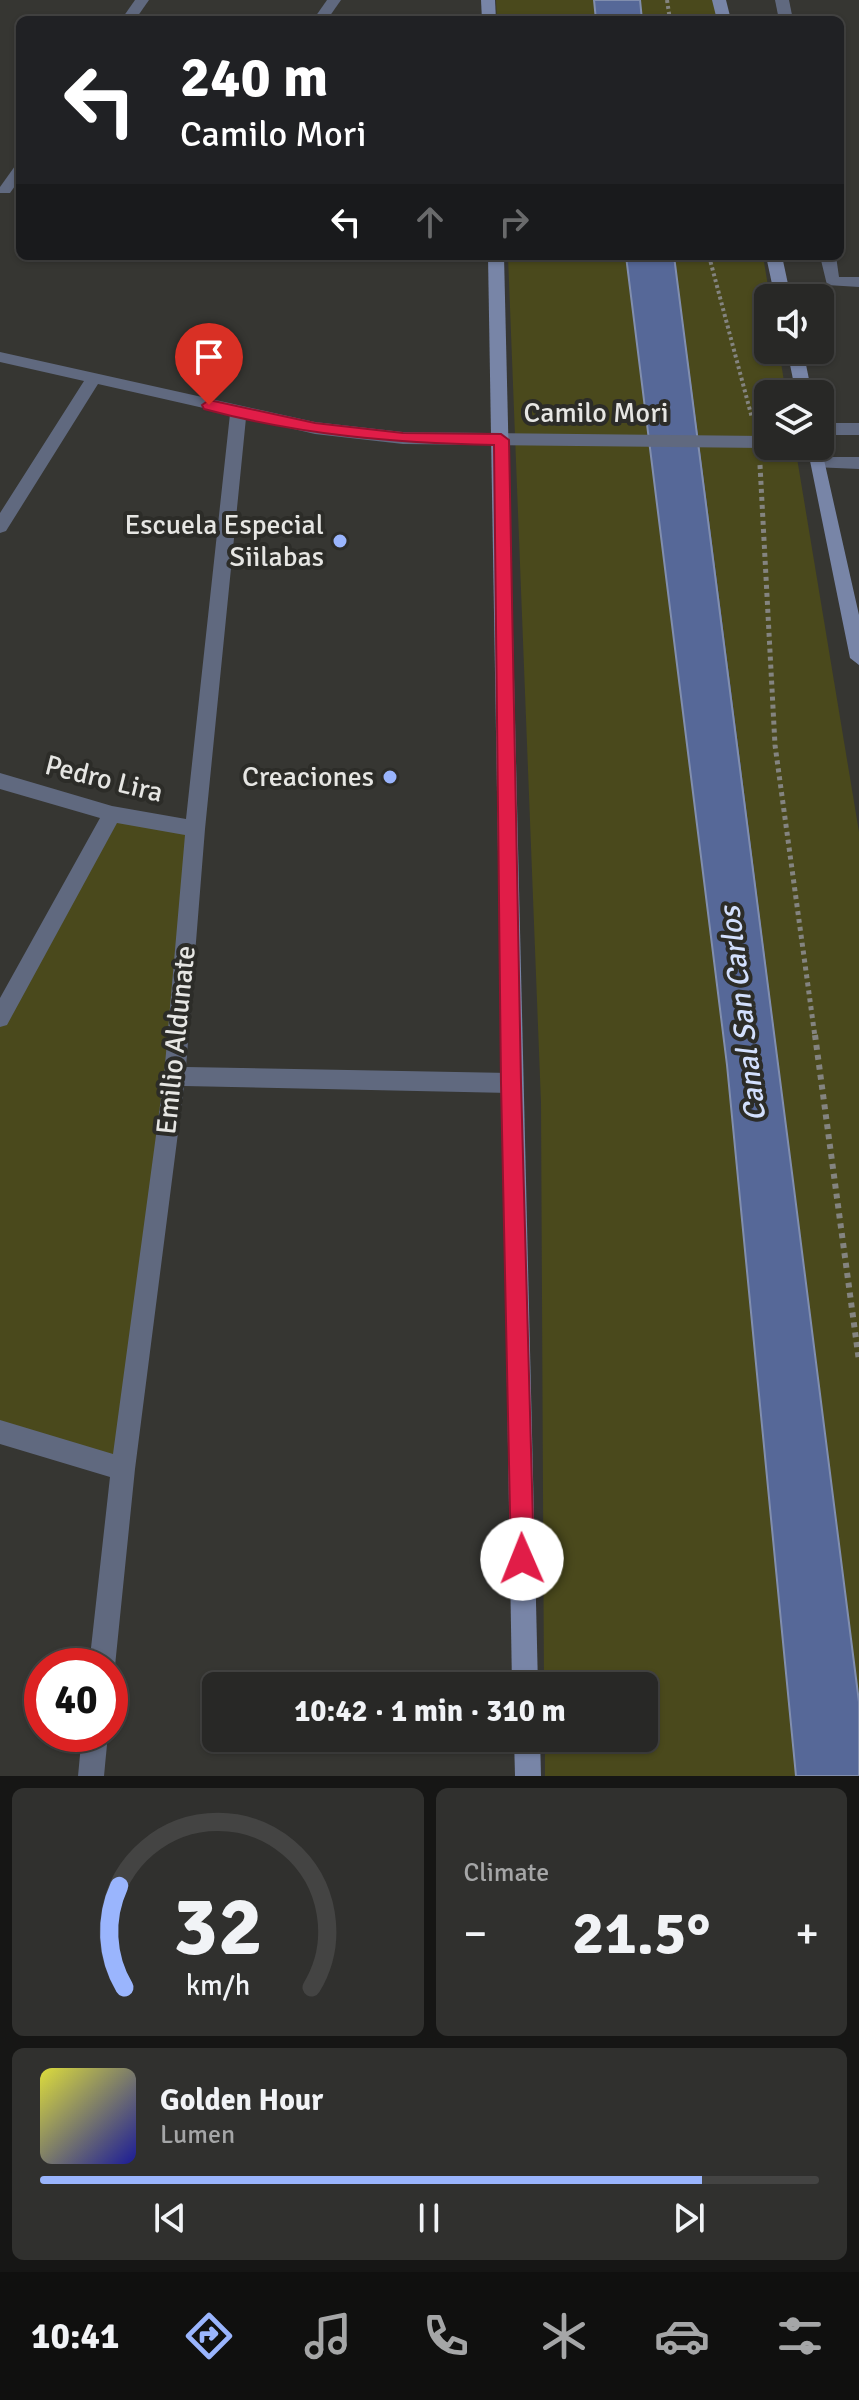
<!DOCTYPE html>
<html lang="en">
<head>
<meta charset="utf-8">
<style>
	:root { --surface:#282826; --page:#30302e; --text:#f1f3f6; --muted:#a5a6a7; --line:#444443; --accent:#9ab5fd }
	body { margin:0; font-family:Signika,sans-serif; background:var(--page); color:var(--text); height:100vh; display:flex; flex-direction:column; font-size:30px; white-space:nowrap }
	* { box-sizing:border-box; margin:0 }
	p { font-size:26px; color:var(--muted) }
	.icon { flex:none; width:44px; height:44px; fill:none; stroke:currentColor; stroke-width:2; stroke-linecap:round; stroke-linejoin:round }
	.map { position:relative; height:1776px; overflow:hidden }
	.details { display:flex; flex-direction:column; gap:12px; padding:12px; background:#161615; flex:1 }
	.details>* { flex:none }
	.guide { position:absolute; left:16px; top:16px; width:828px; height:244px; border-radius:12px; box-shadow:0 2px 6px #0004,0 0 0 2px var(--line); background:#202124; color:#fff; overflow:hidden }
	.fabs { position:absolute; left:754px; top:284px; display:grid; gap:16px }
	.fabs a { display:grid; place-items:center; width:80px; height:80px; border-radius:12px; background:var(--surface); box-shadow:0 2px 6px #0004,0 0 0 2px var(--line); font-size:40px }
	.speed { position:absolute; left:24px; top:1648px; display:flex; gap:16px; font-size:40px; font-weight:700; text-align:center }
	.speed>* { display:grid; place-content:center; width:104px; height:104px; border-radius:50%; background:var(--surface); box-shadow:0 2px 6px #0004,0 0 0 2px var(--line); line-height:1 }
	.speed .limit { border:12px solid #d22; background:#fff; color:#111 }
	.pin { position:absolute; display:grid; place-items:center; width:68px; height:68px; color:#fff; margin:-82px -34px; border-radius:50% 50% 50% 0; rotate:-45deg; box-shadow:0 0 8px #0007 }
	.pin .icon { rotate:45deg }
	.me { position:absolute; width:88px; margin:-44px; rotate:359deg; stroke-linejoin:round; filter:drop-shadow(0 0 6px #0008) }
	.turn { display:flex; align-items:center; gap:28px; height:168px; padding:0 32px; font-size:36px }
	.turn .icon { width:104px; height:104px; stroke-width:2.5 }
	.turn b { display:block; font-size:56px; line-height:68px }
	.lanes { display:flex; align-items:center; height:76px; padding:0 32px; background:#0003; justify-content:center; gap:40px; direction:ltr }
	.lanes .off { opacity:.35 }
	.big { font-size:60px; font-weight:700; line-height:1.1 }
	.details .widget { flex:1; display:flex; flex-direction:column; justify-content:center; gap:12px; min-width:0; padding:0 28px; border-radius:12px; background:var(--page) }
	.details .dial { align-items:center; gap:0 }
	.dial svg { height:208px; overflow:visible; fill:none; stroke:var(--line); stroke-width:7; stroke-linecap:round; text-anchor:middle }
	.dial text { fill:var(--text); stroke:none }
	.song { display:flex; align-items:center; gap:24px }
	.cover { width:96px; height:96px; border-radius:12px; background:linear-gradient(135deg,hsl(60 70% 55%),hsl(240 70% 35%)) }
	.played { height:8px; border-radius:4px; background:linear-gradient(90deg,var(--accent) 85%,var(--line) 85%) }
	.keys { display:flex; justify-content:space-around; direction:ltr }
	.heat { display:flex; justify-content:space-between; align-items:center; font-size:44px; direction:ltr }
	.details .tiles { flex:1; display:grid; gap:12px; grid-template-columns:1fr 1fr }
	.widget:last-child { grid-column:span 2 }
	.trip { position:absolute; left:202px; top:1672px; width:456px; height:80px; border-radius:12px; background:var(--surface); box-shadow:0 2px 6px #0004,0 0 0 2px var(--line); font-weight:700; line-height:80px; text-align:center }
	.tab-bar { display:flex; height:128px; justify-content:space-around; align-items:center; background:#10100f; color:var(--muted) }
	.tab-bar .icon { width:56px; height:56px }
	.tab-bar .on { color:var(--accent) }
	.tab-bar b { font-size:36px; color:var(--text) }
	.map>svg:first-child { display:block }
	.green { fill:#4a491c }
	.water { fill:#566898; stroke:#818eae; stroke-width:2 }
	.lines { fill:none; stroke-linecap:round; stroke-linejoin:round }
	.path-far2 { stroke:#848480; stroke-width:4; stroke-dasharray:3 3; stroke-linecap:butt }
	.path-far1 { stroke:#848480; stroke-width:5; stroke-dasharray:4 4; stroke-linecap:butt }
	.path { stroke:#848480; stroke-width:6; stroke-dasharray:5 5; stroke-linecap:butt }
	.street { fill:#60697f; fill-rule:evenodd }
	.secondary { fill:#7885a7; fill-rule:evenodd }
	.route { fill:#e11d48; stroke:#92132f; stroke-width:2 }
	.poi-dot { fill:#9ab5fd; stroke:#2c2c28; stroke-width:3 }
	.labels { text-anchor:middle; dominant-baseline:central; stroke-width:8; stroke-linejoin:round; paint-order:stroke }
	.street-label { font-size:28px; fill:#e6e6e3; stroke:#2c2c28 }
	.poi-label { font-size:28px; fill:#e6e6e3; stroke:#2c2c28; text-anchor:end }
	.water-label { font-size:30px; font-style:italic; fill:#d2dffd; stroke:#2c2c28 }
</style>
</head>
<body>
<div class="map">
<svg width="859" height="1776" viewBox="0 0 859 1776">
	<rect width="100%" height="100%" fill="#363632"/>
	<!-- green -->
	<g class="green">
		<polygon points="496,0 594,0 596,20 497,20"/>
		<polygon points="640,0 717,0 720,20 642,20"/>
		<polygon points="508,256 626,256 727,1065 796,1776 545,1776 545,1738 644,1738 644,1686 544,1686 541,1103"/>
		<path d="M674 256H763L770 298 768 350H779L786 394H768V446H795L859 832V1702C797 1220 739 738 674 256Z"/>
		<polygon points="112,814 195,829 123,1469 0,1432 0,1018"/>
	</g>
	<!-- water -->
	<g class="water">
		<polygon points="594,0 640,0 642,20 596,20"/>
		<path d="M626 256H674C739 738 797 1220 859 1702V1776H796L727 1065Z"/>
	</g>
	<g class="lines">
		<!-- path-far2 -->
		<g class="path-far2">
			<polyline points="667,0 670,20"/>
			<polyline points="709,256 752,418"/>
		</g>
		<!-- path-far1 -->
		<polyline class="path-far1" points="760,465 775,745 815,1037"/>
		<!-- path -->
		<polyline class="path" points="815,1035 859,1361"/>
		<!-- street -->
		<g class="street">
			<polygon points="135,0 149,0 135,20 121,20"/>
			<polygon points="327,0 341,0 327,20 313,20"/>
			<polygon points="775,0 789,0 793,20 779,20"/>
			<polygon points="20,165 20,179 10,193 0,193 0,187 15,166"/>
			<polygon points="820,256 836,256 839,277 859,277 859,287 827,285"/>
			<polygon points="0,352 315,422 403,432 768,436 768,446 774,446 768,448 403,444 315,434 246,418 205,829 186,1067 511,1073 519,1076 522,1083 519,1090 511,1093 184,1086 135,1469 115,1666 110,1676 110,1666 89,1666 110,1477 0,1444 0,1420 113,1454 164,1076 185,835 117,823 7,1025 0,1027 0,998 100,818 0,789 0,773 112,806 186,819 230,414 98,384 6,531 0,533 0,513 84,381 0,362"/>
			<rect x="820" y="423" width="39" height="12"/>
			<polygon points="819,457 859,457 859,469 813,467 811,463 813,459"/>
			<polygon points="82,1734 108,1734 104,1776 78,1776"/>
		</g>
		<!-- secondary -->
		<g class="secondary">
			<polygon points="481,0 495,0 496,20 482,20"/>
			<polygon points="712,0 726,0 731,20 717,20"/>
			<polygon points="488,256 504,256 538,1686 512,1686"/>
			<polygon points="766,256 782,256 791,298 775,298"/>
			<polygon points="787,350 803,350 812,394 796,394"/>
			<polygon points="820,442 859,615 859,665 850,658 807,446 820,446"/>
			<polygon points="514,1738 540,1738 541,1776 515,1776"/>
		</g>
	</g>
	<!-- route -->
	<path class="route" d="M209 400 315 423 403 433 501 434 509 440 521 1083 534 1559 531 1567 522 1570 514 1567 511 1559 501 1083 494 445C395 443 300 435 204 409L202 405Z"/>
	<!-- markers -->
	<g class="poi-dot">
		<circle cx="340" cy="541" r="8"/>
		<circle cx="390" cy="777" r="8"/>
	</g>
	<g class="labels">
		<!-- street labels -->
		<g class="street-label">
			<text x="596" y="413">Camilo Mori</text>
			<text transform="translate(104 779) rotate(14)">Pedro Lira</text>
			<text transform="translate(176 1040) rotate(-84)">Emilio Aldunate</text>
		</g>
		<!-- poi labels -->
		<g class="poi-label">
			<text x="324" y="525">Escuela Especial<tspan x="324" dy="32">Siilabas</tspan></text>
			<text x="374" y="777">Creaciones</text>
		</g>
		<!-- water labels -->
		<g class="water-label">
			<text transform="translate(743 1014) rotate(-97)">Canal San Carlos</text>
		</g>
	</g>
</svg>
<div class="fabs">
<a><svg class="icon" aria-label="sound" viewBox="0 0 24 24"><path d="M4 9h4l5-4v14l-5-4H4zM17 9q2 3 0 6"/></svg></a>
<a><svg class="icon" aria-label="layers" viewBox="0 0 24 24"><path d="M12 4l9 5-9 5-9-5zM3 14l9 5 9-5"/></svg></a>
</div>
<div class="speed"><div class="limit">40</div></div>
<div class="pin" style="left:209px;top:405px;background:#d93025"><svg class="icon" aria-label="arrive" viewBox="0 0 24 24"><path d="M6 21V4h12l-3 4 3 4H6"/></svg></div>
<svg class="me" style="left:522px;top:1559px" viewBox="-20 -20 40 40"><circle r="19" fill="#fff"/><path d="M0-13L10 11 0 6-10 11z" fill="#e11d48"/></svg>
<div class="trip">10:42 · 1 min · 310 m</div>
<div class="guide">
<div class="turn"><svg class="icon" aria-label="left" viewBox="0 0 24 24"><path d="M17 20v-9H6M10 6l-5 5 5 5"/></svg><div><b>240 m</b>Camilo Mori</div></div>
<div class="lanes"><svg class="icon" aria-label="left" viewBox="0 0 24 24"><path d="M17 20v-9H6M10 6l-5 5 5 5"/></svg><svg class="icon off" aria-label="ahead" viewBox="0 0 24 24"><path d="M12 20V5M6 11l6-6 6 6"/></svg><svg class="icon off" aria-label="right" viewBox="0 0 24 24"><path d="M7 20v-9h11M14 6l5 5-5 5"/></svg></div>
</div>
</div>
<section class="details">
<div class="tiles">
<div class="widget dial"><svg viewBox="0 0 100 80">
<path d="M14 69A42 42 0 1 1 86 69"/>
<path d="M14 69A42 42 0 0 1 12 30" stroke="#9ab5fd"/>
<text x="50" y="56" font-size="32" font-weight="700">32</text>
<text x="50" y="72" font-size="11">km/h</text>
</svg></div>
<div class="widget"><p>Climate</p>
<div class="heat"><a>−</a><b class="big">21.5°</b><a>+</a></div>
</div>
<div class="widget">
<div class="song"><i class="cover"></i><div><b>Golden Hour</b><p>Lumen</p></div></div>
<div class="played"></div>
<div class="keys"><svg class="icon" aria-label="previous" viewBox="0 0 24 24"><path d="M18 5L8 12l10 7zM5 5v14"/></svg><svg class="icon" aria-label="pause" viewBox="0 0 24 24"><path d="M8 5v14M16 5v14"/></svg><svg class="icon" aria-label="next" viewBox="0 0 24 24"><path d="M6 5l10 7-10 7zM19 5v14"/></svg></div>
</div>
</div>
</section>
<nav class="tab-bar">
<b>10:41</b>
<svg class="icon on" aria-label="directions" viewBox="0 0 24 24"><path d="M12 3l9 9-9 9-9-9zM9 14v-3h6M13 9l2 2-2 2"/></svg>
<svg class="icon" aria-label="music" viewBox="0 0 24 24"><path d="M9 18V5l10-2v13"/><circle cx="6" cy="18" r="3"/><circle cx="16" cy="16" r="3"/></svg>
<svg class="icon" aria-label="phone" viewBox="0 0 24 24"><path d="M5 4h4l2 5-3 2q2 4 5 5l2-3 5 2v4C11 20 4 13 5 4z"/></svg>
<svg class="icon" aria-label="climate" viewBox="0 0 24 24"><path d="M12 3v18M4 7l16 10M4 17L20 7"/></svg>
<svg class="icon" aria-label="car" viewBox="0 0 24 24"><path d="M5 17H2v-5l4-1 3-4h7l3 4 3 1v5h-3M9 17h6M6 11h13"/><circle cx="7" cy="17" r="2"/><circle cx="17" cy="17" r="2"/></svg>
<svg class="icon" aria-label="filters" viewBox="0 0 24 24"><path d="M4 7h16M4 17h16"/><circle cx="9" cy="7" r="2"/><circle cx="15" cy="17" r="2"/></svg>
</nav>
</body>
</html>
